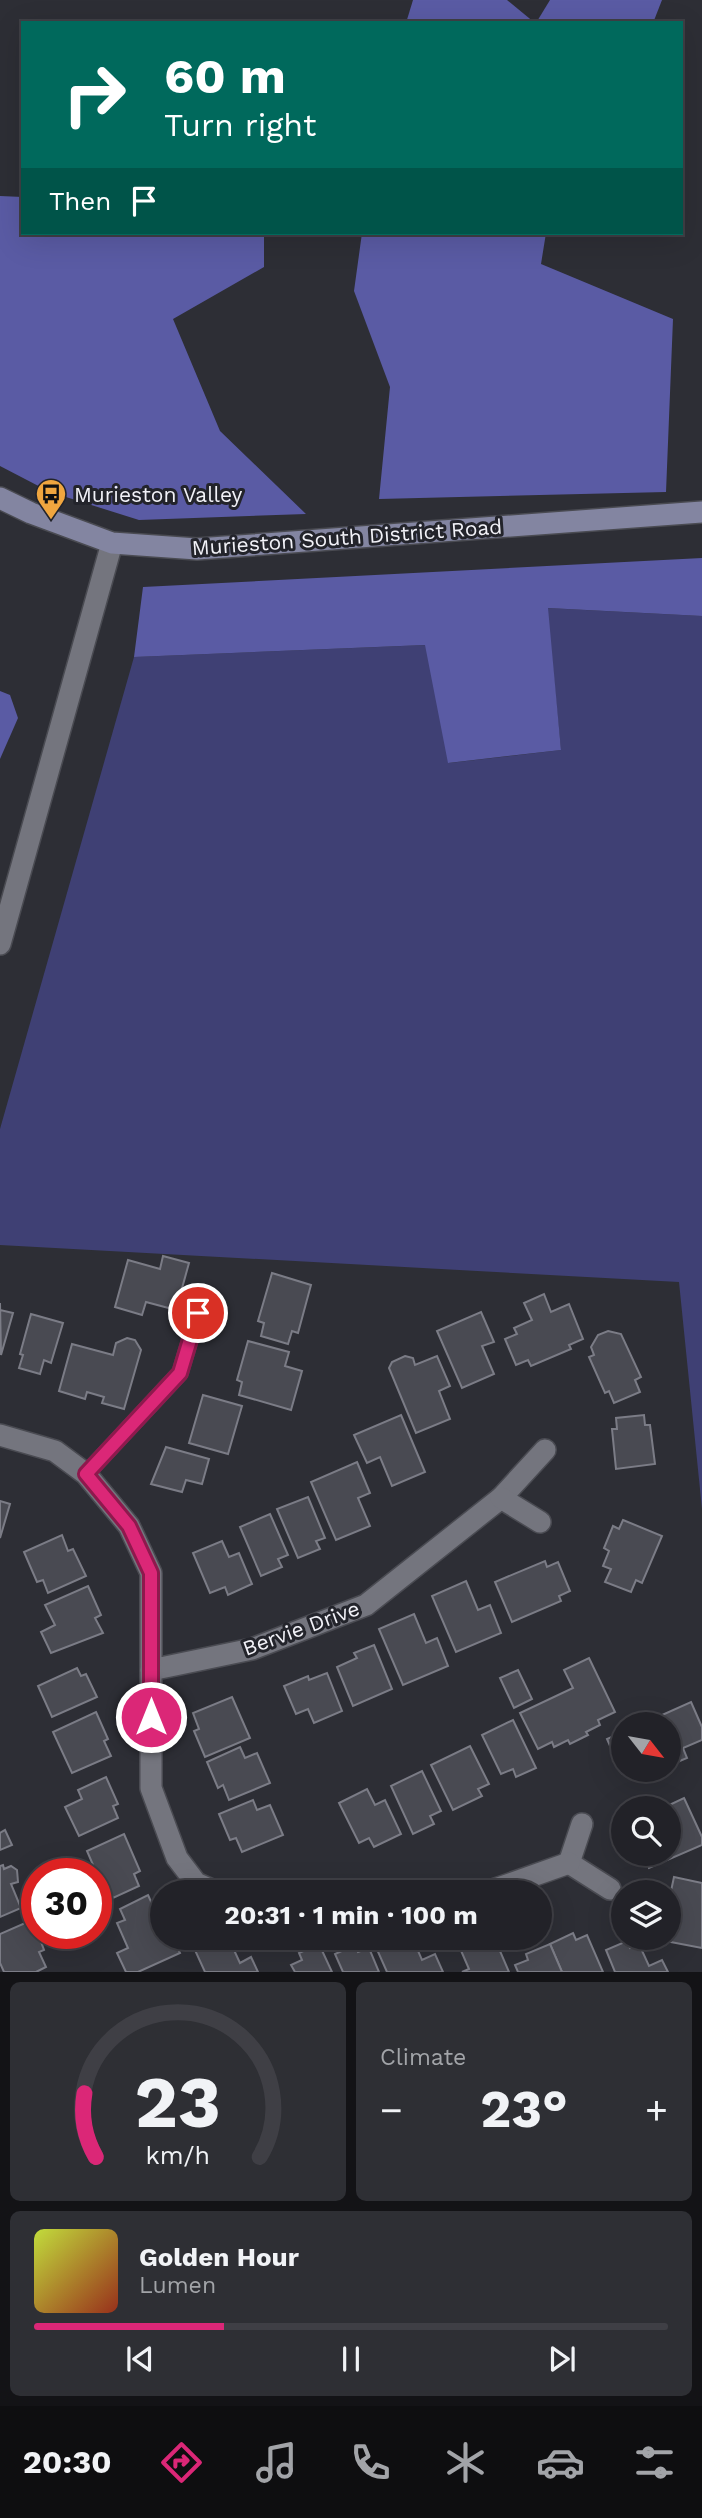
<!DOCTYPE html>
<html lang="en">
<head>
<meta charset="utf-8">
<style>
	:root { --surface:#222228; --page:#2e2f34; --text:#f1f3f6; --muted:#a2a4a8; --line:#3f3f45; --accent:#db2777 }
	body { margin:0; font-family:"Work Sans",sans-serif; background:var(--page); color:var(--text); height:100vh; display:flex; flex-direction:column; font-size:26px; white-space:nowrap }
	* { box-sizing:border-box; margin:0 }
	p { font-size:23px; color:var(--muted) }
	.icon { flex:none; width:38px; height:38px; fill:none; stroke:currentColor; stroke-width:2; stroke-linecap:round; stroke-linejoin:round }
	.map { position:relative; height:1972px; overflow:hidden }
	.details { display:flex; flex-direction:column; gap:10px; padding:10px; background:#131316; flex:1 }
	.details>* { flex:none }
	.guide { position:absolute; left:21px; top:21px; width:662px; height:214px; border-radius:0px; box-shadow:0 7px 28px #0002,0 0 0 2px var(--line); background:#00695c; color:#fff; overflow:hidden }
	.needle { width:46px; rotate:121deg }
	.tools { position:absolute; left:611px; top:1712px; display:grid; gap:14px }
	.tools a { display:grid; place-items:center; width:70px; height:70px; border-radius:50%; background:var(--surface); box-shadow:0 7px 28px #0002,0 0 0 2px var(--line); font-size:35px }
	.speed { position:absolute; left:21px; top:1858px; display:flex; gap:14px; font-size:35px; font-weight:700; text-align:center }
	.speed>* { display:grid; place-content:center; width:91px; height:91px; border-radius:50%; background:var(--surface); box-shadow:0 7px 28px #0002,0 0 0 2px var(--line); line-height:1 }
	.speed .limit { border:10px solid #d22; background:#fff; color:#111 }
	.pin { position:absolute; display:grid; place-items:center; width:60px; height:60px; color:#fff; margin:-30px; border:4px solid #fff; border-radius:50%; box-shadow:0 2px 7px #0007 }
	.me { position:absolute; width:77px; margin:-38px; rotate:0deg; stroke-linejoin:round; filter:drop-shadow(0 0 5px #0008) }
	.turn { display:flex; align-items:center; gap:24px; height:147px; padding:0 28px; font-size:32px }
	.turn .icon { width:91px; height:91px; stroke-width:2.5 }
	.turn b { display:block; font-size:49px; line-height:60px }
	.then { display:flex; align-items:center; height:66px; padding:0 28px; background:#0003; gap:14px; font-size:26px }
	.big { font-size:52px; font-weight:700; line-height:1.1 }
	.details .tile { flex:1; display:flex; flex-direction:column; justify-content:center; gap:10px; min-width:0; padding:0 24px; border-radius:10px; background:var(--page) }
	.details .dial { align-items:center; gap:0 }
	.dial svg { height:182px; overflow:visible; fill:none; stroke:var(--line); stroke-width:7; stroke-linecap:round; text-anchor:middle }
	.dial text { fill:var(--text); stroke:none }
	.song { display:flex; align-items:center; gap:21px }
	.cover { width:84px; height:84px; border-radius:10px; background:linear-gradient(135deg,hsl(70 70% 55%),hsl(10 70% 35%)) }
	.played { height:7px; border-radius:4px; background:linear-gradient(90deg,var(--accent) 30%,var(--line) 30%) }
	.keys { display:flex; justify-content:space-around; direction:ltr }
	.heat { display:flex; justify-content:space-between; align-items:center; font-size:38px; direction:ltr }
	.details .tiles { flex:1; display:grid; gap:10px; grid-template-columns:1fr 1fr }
	.tile:last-child { grid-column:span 2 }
	.trip { position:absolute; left:150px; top:1880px; width:402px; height:70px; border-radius:35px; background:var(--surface); box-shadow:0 7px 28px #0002,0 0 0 2px var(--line); font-weight:700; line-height:70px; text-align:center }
	.tabs { display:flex; height:112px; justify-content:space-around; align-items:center; background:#0e0e10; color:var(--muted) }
	.tabs .icon { width:49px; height:49px }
	.tabs .on { color:var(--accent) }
	.tabs b { font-size:32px; color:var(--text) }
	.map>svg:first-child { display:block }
	.green { fill:#3f4074 }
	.forest { fill:#5a5ba4 }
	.building { fill:#494a52; stroke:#7b7c86; stroke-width:2 }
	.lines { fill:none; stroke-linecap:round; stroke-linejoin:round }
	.lane-casing { stroke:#4a4b52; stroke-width:18 }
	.street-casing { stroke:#4a4b52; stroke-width:24 }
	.secondary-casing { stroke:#4a4b52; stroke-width:24 }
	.lane { stroke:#74757e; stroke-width:16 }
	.street { stroke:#74757e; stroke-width:21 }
	.secondary { stroke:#8385a1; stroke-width:21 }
	.route-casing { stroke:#8e194d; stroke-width:18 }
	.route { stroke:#db2777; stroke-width:12 }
	.labels { text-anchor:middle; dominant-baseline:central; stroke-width:6; stroke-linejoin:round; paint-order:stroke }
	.poi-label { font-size:21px; fill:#f2f2f8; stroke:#23242b; text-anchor:start }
	.street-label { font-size:21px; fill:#f2f2f8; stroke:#23242b }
</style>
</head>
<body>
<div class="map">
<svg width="702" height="1972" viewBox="0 0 702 1972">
	<rect width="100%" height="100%" fill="#2d2e35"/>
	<!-- green -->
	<polygon class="green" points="547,608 702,616 702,1509 679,1282 0,1245 0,1129 134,657 426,645 449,763 561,750"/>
	<!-- forest -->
	<g class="forest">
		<polygon points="413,0 507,0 535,23 406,23"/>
		<polygon points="550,0 662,0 653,23 536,23"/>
		<polygon points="0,196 23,197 23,233 264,233 264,267 173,319 220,431 306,514 139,520 50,492 0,466"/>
		<polygon points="362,233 546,233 541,264 673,319 666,492 379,499 390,387 354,291"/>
		<polygon points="702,558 702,616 548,608 561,750 448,763 425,645 134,657 143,587"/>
		<polygon points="0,691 10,695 18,718 0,759"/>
	</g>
	<!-- building -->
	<g class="building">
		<polygon points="163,1256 189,1263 176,1310 146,1302 142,1315 115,1307 128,1260 160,1269"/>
		<polygon points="272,1273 311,1285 298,1333 292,1331 288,1344 261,1336 264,1323 258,1321"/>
		<polygon points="544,1294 551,1312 569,1304 583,1339 569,1345 571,1349 531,1366 528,1360 516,1365 505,1339 517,1334 514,1328 532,1320 524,1303"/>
		<polygon points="0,1303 0,1310 13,1313 1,1355"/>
		<polygon points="481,1312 494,1342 482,1346 494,1374 462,1388 437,1331"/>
		<polygon points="31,1314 63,1323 51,1363 44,1360 40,1374 19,1368 23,1355 20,1354"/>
		<polygon points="608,1331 621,1334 641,1377 635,1380 640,1392 614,1403 609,1391 605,1393 589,1357 594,1355 591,1347 598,1335"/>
		<polygon points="127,1338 135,1340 141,1350 124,1409 102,1403 104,1397 87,1392 85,1399 59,1391 72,1344 113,1355 116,1343"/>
		<polygon points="248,1341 289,1352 285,1366 302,1371 291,1410 239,1395 242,1382 237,1380"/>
		<polygon points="405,1356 413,1358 415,1365 437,1356 450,1386 439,1391 450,1419 416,1433 389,1368 392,1362"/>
		<polygon points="203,1395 242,1406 228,1454 189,1443"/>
		<polygon points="401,1415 425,1472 392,1486 380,1457 367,1463 354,1435"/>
		<polygon points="644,1415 645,1425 650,1425 655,1464 616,1469 612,1429 617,1429 616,1418"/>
		<polygon points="166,1447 209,1459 202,1484 186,1480 182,1492 151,1484"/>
		<polygon points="357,1462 370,1493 358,1498 370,1526 336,1540 311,1482"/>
		<polygon points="308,1497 325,1538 316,1541 320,1549 298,1558 277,1509"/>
		<polygon points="0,1501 10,1504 0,1538"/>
		<polygon points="270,1514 288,1555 278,1559 282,1567 261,1576 240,1527"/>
		<polygon points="623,1520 662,1536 642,1583 636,1580 631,1592 605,1582 611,1569 603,1566 609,1551 604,1548 613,1526 619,1529"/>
		<polygon points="62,1535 68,1551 73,1549 86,1576 48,1593 43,1580 37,1582 24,1552"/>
		<polygon points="222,1541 229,1557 239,1553 252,1584 228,1595 225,1587 210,1593 193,1553"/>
		<polygon points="545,1561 547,1567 558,1562 570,1591 559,1596 561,1601 512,1622 495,1582"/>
		<polygon points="466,1581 478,1610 490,1605 501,1633 456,1652 432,1596"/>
		<polygon points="88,1586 101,1615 95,1618 103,1633 51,1653 41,1632 55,1625 45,1605"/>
		<polygon points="414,1614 426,1643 437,1638 448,1666 403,1685 379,1629"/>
		<polygon points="374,1645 392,1689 353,1706 337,1667 357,1658 354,1653"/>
		<polygon points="589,1658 615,1712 598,1720 600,1725 586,1732 588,1735 570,1744 568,1740 554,1747 552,1742 538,1749 520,1713 573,1688 564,1670"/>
		<polygon points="77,1668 81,1676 86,1674 97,1697 52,1717 38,1686"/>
		<polygon points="518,1670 532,1699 514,1708 500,1678"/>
		<polygon points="327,1673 342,1711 314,1723 308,1709 296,1714 284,1686 308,1676 309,1680"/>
		<polygon points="232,1697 250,1738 205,1757 194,1731 199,1729 193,1713"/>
		<polygon points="691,1702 702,1727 702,1740 683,1748 687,1758 668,1766 668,1724 642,1724"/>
		<polygon points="96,1712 108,1739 104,1741 111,1756 72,1773 53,1732"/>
		<polygon points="513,1720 536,1768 516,1777 513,1769 501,1774 482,1735"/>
		<polygon points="623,1732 623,1769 629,1769 622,1773 607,1739"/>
		<polygon points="470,1746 489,1784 478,1789 482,1796 453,1810 431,1765"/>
		<polygon points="240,1747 245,1758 257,1753 270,1783 229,1800 223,1785 218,1788 207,1762"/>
		<polygon points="645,1769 662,1769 647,1776"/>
		<polygon points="422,1771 441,1811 430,1816 434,1824 413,1834 391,1786"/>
		<polygon points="106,1777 118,1804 113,1806 118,1818 79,1836 65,1807 82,1799 78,1790"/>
		<polygon points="367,1789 375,1805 385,1800 401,1834 374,1847 369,1838 359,1843 339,1803"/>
		<polygon points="684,1798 702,1837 702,1845 649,1868 643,1853 668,1853 668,1808 663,1808"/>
		<polygon points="253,1800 257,1810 270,1805 283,1835 242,1852 236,1838 230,1840 219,1814"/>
		<polygon points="5,1830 12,1845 0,1850 0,1833"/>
		<polygon points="124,1834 140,1871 134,1874 139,1886 113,1898 108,1886 103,1888 87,1851"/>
		<polygon points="3,1865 4,1869 11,1866 17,1870 18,1882 11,1884 21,1908 0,1917 0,1866"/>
		<polygon points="674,1877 702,1883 702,1948 655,1939 668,1937 668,1892 664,1892 671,1891"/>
		<polygon points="148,1895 153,1906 158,1904 163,1909 163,1937 179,1937 174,1941 180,1953 138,1972 126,1972 117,1953 128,1948 117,1923 125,1920 120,1909"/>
		<polygon points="32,1920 37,1921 37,1934 50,1935 40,1939 44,1950 39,1952 46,1967 36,1972 4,1972 0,1963 0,1934"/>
		<polygon points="573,1933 576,1940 587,1935 603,1972 562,1972 550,1944"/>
		<polygon points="217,1937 228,1937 240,1963 251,1957 258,1972 205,1972 194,1948"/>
		<polygon points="395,1937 412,1937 422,1960 435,1954 443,1972 387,1972 375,1945"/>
		<polygon points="461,1937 494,1937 509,1972 462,1972 469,1969 456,1939"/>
		<polygon points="627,1941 630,1948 639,1944 649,1966 662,1960 668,1972 615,1972 606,1950"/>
		<polygon points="319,1944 332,1972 295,1972 291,1965 302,1960 299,1953"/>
		<polygon points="550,1944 562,1972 518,1972 515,1965 528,1960 526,1954"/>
		<polygon points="355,1945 358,1952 369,1948 379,1972 343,1972 335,1954"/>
	</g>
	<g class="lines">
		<!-- lane casing -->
		<g class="lane-casing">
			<polyline id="lane" points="86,1474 180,1373 198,1313"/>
		</g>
		<!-- street casing -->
		<g class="street-casing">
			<g id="street">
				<polyline points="0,944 112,543"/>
				<polyline points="0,1435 55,1451 86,1474 129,1526 151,1573 151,1670 252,1649 366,1605 501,1498 545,1450"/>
				<polyline points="501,1498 540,1522"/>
				<polyline points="151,1670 151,1788 177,1858 196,1883 216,1892"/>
				<polyline points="569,1863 610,1889"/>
				<polyline points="569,1863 582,1824"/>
				<polyline points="487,1892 569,1863"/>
			</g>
		</g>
		<!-- secondary casing -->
		<g class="secondary-casing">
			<polyline id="secondary" points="0,498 31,513 112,543 197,549 702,512"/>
		</g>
		<!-- lane -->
		<use href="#lane" class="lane"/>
		<!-- street -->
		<use href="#street" class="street"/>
		<!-- secondary -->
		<use href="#secondary" class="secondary"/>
	</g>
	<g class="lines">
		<!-- route casing -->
		<g class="route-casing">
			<polyline id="route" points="151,1717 151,1573 129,1526 86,1474 180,1373 198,1313"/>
		</g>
		<!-- route -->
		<use href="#route" class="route"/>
	</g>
	<!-- icons -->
	<defs>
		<g id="bus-pin" transform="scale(1.575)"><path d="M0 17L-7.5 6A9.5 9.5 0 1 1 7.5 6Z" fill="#f0a63f" stroke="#23242b"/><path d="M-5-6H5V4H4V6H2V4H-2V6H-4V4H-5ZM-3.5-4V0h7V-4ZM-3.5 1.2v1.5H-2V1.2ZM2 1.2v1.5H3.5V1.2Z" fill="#111"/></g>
	</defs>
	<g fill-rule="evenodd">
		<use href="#bus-pin" x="51" y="494"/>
	</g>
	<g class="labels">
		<!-- poi labels -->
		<g class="poi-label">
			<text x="74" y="494">Murieston Valley</text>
		</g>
		<!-- street labels -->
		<g class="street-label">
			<text transform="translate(347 537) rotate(-4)">Murieston South District Road</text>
			<text transform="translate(301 1628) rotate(-20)">Bervie Drive</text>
		</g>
	</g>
</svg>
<div class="tools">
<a><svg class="needle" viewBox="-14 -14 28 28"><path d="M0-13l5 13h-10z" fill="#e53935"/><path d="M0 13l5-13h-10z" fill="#a2a4a8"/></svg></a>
<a><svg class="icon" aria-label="search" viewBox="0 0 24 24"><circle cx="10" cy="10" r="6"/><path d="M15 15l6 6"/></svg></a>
<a><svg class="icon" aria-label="layers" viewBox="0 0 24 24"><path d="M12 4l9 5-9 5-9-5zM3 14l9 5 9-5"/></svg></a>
</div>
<div class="speed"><div class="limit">30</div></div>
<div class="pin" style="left:198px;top:1313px;background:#d93025"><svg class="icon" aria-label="arrive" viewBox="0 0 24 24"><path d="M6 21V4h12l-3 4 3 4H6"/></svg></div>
<svg class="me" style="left:151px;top:1717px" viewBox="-20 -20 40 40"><circle r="17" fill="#db2777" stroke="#fff" stroke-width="3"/><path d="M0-11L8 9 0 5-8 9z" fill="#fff"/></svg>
<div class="trip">20:31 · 1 min · 100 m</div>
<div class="guide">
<div class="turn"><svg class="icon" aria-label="right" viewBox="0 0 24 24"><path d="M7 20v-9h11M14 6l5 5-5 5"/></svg><div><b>60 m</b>Turn right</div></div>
<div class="then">Then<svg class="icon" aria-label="arrive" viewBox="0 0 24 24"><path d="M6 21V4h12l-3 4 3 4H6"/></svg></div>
</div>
</div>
<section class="details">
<div class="tiles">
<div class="tile dial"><svg viewBox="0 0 100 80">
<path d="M14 69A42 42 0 1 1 86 69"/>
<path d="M14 69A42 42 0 0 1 9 41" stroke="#db2777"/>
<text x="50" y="56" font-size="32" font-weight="700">23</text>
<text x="50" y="72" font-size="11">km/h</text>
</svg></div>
<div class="tile"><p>Climate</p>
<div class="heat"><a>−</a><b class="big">23°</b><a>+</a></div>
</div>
<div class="tile">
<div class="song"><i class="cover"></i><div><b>Golden Hour</b><p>Lumen</p></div></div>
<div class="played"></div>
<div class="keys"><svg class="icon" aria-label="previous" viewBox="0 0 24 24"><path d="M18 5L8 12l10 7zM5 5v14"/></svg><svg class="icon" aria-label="pause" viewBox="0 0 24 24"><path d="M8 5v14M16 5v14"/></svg><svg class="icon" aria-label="next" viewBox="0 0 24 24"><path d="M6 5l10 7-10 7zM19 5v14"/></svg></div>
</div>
</div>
</section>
<nav class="tabs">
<b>20:30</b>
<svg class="icon on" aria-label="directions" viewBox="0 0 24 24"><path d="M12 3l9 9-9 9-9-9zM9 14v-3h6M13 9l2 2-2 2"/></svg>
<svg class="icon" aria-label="music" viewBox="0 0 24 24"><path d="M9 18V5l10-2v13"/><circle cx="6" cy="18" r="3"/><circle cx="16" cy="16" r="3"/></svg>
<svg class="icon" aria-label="phone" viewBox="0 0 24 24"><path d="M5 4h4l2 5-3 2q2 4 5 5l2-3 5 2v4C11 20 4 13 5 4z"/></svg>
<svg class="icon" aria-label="climate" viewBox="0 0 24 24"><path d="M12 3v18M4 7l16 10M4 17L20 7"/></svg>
<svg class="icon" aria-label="car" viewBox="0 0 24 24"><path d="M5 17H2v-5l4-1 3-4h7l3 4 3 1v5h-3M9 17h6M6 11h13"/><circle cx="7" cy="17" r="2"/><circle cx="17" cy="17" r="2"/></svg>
<svg class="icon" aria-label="filters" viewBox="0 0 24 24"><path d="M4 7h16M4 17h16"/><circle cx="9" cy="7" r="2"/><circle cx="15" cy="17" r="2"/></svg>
</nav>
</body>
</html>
